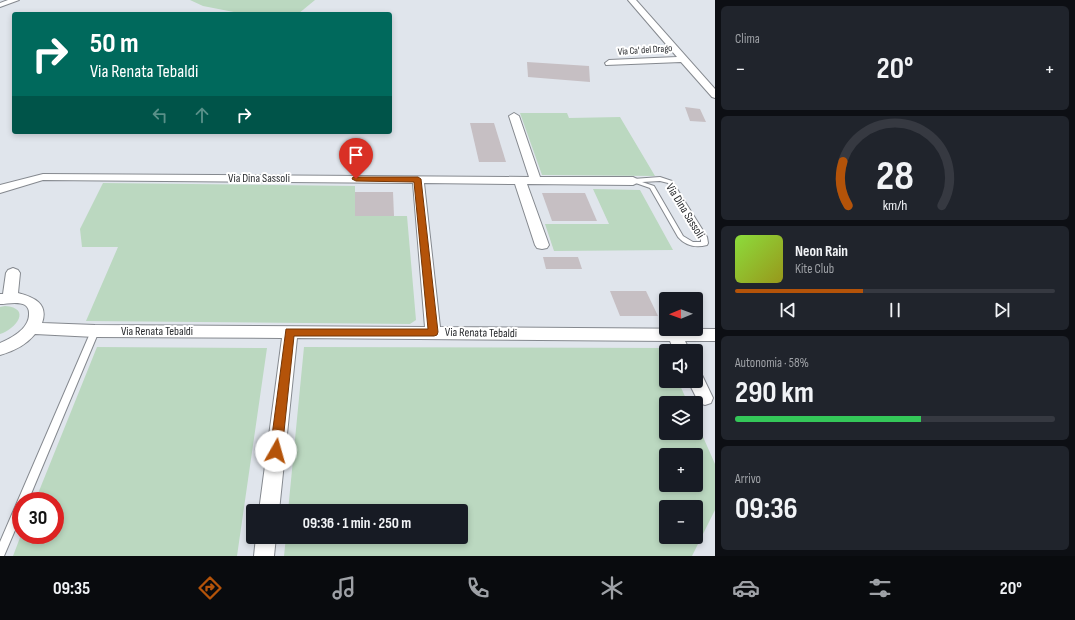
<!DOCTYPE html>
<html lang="it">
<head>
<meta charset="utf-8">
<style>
	:root { --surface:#171b24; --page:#20242c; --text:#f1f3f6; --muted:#9ea1a6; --line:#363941; --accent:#b45309 }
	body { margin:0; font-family:"Sofia Sans Condensed",sans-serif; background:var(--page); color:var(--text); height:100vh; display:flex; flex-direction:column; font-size:15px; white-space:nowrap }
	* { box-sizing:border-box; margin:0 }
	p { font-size:13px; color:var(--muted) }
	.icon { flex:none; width:22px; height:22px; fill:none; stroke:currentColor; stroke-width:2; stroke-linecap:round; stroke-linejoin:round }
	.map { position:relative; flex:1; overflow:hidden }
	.panel { display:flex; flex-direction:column; gap:6px; padding:6px; background:#0d0f14; width:360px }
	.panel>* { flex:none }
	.hud { position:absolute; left:12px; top:12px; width:380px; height:122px; border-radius:4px; box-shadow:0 2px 6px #0003; background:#00695c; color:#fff; overflow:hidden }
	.needle { width:26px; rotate:269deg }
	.buttons { position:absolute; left:659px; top:292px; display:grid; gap:8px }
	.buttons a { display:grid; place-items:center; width:44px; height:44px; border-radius:4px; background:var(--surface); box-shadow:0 2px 6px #0003; font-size:20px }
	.speed { position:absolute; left:12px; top:492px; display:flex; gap:8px; font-size:20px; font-weight:700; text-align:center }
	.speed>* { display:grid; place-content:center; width:52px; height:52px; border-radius:50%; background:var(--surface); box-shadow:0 2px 6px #0003; line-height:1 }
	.speed .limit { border:6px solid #d22; background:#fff; color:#111 }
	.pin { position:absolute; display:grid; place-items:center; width:34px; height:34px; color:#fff; margin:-41px -17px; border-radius:50% 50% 50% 0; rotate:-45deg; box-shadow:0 0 4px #0007 }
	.pin .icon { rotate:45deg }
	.me { position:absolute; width:44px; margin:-22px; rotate:7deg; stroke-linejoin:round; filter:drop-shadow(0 0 3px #0008) }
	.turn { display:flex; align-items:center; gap:14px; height:84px; padding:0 12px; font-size:18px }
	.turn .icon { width:52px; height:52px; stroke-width:2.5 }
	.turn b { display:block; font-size:28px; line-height:34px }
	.lanes { display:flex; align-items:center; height:38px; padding:0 12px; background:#0003; justify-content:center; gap:20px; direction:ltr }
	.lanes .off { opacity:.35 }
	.big { font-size:30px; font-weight:700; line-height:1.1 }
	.panel .widget { flex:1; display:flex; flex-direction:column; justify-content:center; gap:6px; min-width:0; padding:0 14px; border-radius:6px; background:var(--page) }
	.panel .dial { align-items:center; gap:0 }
	.dial svg { height:104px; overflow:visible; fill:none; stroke:var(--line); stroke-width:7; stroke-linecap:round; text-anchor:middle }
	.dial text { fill:var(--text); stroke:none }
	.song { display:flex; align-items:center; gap:12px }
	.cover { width:48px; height:48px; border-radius:6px; background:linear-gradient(135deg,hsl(90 70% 55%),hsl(60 70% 35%)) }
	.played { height:4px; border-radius:2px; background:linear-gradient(90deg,var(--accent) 40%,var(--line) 40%) }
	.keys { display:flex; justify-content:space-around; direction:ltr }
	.heat { display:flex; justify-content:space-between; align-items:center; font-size:22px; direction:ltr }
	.charge { height:6px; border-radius:3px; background:linear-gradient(90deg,#34c759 58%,var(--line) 0) }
	.trip { position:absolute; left:246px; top:504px; width:222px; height:40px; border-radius:4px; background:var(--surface); box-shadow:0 2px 6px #0003; font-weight:700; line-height:40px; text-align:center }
	.tab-bar { display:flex; height:64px; justify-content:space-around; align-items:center; background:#090b0e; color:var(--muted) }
	.tab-bar .icon { width:28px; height:28px }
	.tab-bar .selected { color:var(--accent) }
	.tab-bar b { font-size:18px; color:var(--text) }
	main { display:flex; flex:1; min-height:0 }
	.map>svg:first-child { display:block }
	.green { fill:#bbd8c0; fill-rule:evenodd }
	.building { fill:#c6bfc3 }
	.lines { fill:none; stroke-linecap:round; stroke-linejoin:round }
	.service-casing { stroke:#85898f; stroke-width:2 }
	.minor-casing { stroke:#85898f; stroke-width:2 }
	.service { fill:#fff; fill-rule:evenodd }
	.minor { fill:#fff; fill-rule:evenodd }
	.route { fill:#b45309; stroke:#753606 }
	.labels { text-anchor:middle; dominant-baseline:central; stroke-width:4; stroke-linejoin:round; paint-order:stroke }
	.far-street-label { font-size:10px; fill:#292b2e; stroke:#fff }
	.street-label { font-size:12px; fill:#292b2e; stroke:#fff }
</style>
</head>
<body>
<main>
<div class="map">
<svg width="715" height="556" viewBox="0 0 715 556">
	<rect width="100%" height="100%" fill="#e0e5ec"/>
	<!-- green -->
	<g class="green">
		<polygon points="190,0 315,0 298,14 244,14 203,6"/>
		<polygon points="520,113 567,113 569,118 620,117 655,176 542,175"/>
		<polygon points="103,183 355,186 355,216 407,216 416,320 410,324 86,321 118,247 82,247 80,229"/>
		<polygon points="593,189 640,190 673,250 554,251 545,224 609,224"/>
		<path d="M5 306C32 308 16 329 0 334V307Z"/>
		<polygon points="97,347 267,348 237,556 13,556 21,535 55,535 55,501 35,501"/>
		<path d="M304 347 663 348 666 355V381H678L688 403H666V433H696V421L715 464V510L692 556H284L286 537H461V511H288ZM666 455H696V485H666ZM666 507H696V537H666Z"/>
	</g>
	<!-- building -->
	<g class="building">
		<polygon points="527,62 589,66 590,82 528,77"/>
		<polygon points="685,107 700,109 706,122 690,121"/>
		<polygon points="470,123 494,123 506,162 479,162"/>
		<polygon points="355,192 393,192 394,216 355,216"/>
		<polygon points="542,193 585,193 597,221 552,221"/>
		<polygon points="543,257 578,257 582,269 546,269"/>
		<polygon points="610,291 646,291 658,316 620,316"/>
	</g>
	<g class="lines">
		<!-- service casing -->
		<g class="service-casing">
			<g id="service">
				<path d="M660 177 672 181 707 237 708 243 707 245C696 248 686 246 678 237L650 188 630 181 633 179ZM660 181 668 183 701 237V242H693L683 236 654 186 642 182Z"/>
				<polygon points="95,328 98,329 99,331 28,501 21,501 21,516 4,556 0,556 0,542 91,331 92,329"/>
			</g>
		</g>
		<!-- minor casing -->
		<g class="minor-casing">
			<g id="minor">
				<polygon points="8,0 19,0 0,7 0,3"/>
				<polygon points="628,0 636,0 715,89 715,98 712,97 681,62 606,65 605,63 609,60 677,57"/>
				<path d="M514 113 519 116 540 177H633L637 179 639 181 637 183 633 185 527 184 549 245 547 248 542 249 537 248 535 245 515 184 424 183 440 327 715 329V341H685L690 351H674L670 341 297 338 279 511H259L282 338 95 337 35 334C26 345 14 351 0 355V343C12 338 30 328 29 313 29 310 28 307 25 305 18 301 7 304 0 304V294H3L6 273 8 270 13 268 18 270 20 273 18 293C33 297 49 303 42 323L95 325 425 327 413 183 43 180 0 193V185L43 174 529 177 509 116Z"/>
				<polygon points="696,373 702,375 713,398 711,403 705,405 699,403 688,381 696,381"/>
				<polygon points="256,537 276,537 274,556 254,556"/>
			</g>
		</g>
		<!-- service -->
		<use href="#service" class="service"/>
		<!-- minor -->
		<use href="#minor" class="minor"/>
	</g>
	<!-- route -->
	<polygon class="route" points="353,177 418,177 421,179 438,332 437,335 434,336 294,336 282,451 280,455 276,457 272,455 270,451 286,329 428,329 414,182 356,181 352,179"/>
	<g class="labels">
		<!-- far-street labels -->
		<g class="far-street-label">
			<text transform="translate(645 50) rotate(-4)">Via Ca' del Drago</text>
		</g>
		<!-- street labels -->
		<g class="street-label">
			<text x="259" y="178">Via Dina Sassoli</text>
			<text transform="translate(685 211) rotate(58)">Via Dina Sassoli</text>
			<text x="157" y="331">Via Renata Tebaldi</text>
			<text transform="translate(481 333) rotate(1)">Via Renata Tebaldi</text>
		</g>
	</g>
</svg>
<div class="buttons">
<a><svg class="needle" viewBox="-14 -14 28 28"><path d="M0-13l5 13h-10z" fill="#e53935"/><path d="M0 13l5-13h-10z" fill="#9ea1a6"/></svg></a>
<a><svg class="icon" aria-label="sound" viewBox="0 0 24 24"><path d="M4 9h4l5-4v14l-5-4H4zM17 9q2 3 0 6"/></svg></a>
<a><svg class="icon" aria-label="layers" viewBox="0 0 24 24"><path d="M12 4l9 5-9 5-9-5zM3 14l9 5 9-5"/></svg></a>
<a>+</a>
<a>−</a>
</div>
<div class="speed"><div class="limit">30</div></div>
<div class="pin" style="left:356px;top:179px;background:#d93025"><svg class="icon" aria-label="arrive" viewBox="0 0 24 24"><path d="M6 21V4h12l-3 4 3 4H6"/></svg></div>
<svg class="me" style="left:276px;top:451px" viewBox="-20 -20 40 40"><circle r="19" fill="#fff"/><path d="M0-13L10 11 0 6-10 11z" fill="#b45309"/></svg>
<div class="trip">09:36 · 1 min · 250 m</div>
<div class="hud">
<div class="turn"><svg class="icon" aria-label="right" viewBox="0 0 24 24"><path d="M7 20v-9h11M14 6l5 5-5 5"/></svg><div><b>50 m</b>Via Renata Tebaldi</div></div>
<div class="lanes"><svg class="icon off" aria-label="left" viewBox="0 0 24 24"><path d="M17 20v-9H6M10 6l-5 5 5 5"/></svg><svg class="icon off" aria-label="ahead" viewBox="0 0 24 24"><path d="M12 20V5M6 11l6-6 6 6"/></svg><svg class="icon" aria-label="right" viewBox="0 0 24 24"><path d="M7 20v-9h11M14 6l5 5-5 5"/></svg></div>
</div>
</div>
<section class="panel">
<div class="widget"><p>Clima</p>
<div class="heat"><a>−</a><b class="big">20°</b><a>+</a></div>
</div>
<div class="widget dial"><svg viewBox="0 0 100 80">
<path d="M14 69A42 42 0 1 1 86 69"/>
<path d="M14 69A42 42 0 0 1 10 35" stroke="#b45309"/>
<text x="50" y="56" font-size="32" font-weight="700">28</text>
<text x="50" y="72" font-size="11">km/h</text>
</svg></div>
<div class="widget">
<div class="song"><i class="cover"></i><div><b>Neon Rain</b><p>Kite Club</p></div></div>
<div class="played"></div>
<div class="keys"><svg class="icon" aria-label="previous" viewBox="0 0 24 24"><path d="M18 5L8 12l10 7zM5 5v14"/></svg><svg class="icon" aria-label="pause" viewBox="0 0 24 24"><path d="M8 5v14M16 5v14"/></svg><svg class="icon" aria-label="next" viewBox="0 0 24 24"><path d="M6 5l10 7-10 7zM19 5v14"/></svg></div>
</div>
<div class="widget"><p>Autonomia · 58%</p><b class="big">290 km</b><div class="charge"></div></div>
<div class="widget"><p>Arrivo</p><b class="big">09:36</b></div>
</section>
</main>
<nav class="tab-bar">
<b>09:35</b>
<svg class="icon selected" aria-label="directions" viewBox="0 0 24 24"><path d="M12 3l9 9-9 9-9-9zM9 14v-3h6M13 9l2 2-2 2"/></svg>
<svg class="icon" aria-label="music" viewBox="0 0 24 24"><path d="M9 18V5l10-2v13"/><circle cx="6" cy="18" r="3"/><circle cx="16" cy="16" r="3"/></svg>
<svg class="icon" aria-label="phone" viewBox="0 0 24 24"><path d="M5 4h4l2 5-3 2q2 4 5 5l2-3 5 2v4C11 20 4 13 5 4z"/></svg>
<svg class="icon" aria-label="climate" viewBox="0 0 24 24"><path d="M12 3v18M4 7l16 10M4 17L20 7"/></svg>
<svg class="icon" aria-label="car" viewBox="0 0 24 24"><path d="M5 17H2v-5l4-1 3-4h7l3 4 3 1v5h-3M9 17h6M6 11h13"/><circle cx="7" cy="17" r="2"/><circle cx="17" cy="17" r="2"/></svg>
<svg class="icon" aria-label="filters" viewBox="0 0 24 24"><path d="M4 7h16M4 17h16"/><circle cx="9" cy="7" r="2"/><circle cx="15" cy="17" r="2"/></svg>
<b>20°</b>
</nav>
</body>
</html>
